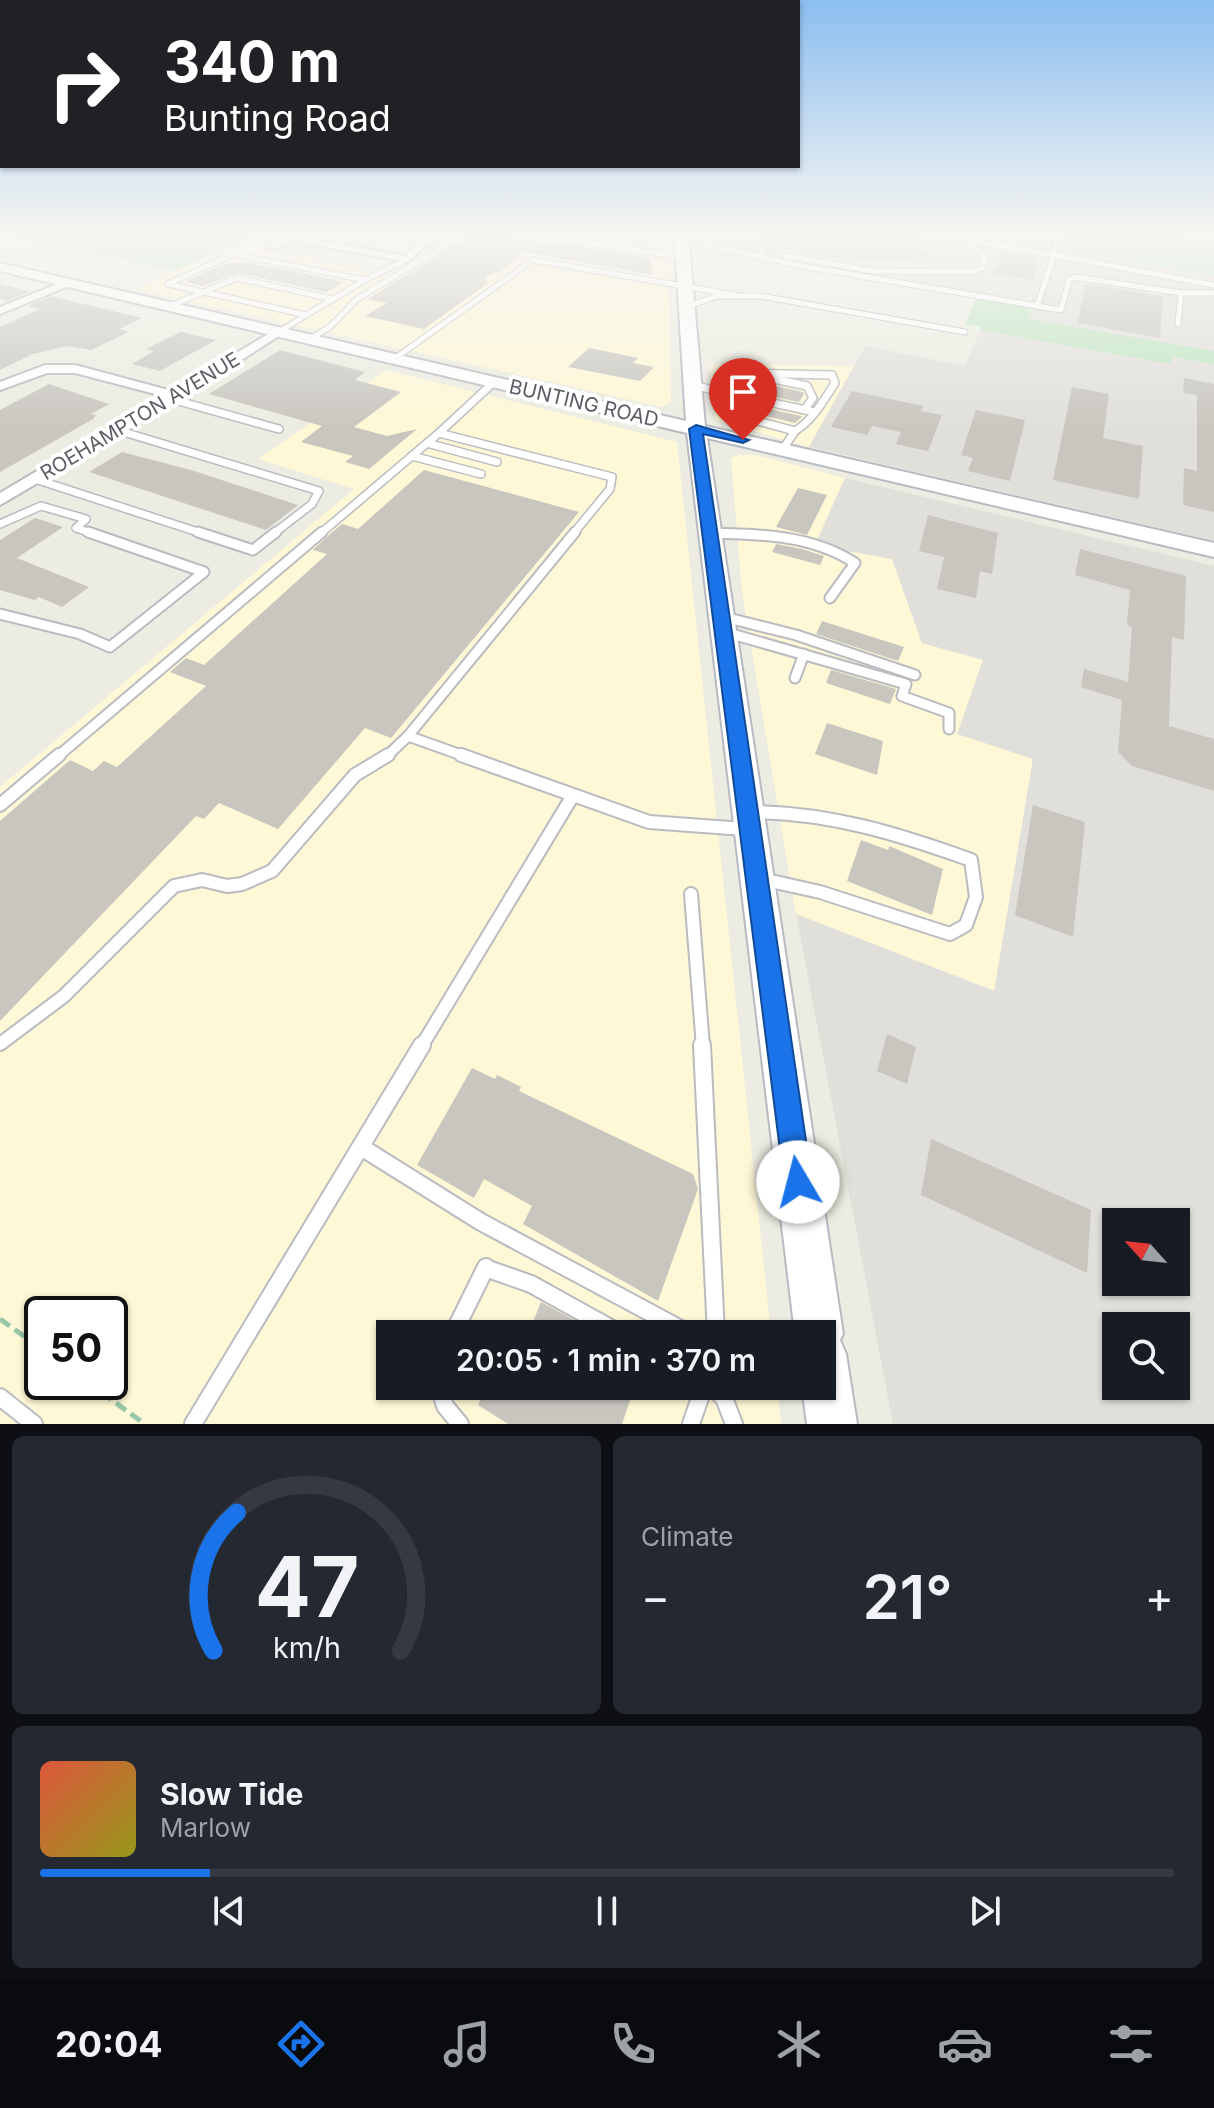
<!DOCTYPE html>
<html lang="en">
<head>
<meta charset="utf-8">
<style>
	:root { --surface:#171b24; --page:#242831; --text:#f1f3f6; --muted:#9ea1a6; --line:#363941; --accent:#1a73e8 }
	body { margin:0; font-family:Inter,sans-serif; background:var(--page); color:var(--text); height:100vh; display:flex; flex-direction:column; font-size:30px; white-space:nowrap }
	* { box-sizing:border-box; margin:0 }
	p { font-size:26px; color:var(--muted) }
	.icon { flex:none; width:44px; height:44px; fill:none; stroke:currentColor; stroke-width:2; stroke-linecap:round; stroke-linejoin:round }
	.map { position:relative; height:1424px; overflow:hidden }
	.panel { display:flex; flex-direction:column; gap:12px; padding:12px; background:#0d0f14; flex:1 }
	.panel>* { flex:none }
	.guide { position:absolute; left:0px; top:0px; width:800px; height:168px; box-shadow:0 2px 6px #0004; background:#202124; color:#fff; overflow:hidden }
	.needle { width:52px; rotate:297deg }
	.buttons { position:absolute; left:1102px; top:1208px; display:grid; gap:16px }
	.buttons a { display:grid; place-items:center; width:88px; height:88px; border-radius:0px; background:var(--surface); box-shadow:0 2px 6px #0004; font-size:40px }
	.speed { position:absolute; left:24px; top:1296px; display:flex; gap:16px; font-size:40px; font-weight:700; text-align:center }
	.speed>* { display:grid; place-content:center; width:104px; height:104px; border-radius:50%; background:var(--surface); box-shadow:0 2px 6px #0004; line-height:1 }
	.speed .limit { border:4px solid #111; border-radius:12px; background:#fff; color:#111 }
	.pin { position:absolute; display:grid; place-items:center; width:68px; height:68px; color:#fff; margin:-82px -34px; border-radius:50% 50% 50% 0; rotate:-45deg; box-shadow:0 0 8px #0007 }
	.pin .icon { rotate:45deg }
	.me { position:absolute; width:88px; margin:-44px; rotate:352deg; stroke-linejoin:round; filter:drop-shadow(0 0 6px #0008) }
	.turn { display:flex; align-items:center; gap:28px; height:168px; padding:0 32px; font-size:36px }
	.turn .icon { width:104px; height:104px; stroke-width:2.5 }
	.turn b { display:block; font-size:56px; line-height:68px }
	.big { font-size:60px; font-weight:600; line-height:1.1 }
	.panel .tile { flex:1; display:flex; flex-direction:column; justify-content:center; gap:12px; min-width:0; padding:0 28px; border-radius:12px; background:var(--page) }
	.panel .dial { align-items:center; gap:0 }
	.dial svg { height:208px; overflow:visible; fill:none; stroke:var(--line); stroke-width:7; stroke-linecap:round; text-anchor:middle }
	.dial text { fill:var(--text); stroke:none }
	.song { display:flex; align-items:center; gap:24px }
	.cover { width:96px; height:96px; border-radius:12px; background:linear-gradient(135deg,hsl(10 70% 55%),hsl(60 70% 35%)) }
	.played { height:8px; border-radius:4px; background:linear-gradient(90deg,var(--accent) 15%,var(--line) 15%) }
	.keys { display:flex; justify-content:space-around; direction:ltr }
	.heat { display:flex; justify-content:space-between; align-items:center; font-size:44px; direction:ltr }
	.panel .tiles { flex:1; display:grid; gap:12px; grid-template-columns:1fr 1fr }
	.tile:last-child { grid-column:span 2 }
	.trip { position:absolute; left:376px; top:1320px; width:460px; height:80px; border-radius:0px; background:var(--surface); box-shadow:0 2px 6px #0004; font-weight:600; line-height:80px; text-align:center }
	.tabs { display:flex; height:128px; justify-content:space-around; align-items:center; background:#090b0e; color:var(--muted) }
	.tabs .icon { width:56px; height:56px }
	.tabs .selected { color:var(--accent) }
	.tabs b { font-size:36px; color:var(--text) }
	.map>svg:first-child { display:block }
	.commercial { fill:#fef8d6; fill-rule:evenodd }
	.industrial { fill:#e1dfda; fill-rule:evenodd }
	.green { fill:#bee5c2 }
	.building { fill:#c8c6bf }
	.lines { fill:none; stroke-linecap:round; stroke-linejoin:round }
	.lane-far4-casing { stroke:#babbc1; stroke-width:7 }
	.lane-far3-casing { stroke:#babbc1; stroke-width:10 }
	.lane-far2-casing { stroke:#babbc1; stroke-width:13 }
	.lane-far1-casing { stroke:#babbc1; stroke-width:16 }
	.lane-casing { stroke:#babbc1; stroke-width:20 }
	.street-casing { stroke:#babbc1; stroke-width:4 }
	.secondary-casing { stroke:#b8bac1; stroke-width:4 }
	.path { stroke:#97c6a9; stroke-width:5; stroke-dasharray:12 6; stroke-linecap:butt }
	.lane-far4 { stroke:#fff; stroke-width:5 }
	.lane-far3 { stroke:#fff; stroke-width:7 }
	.lane-far2 { stroke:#fff; stroke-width:9 }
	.lane-far1 { stroke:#fff; stroke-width:12 }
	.lane { stroke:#fff; stroke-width:16 }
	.street { fill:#fff; fill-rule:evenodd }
	.secondary { fill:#fff; fill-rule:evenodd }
	.route { fill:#1a73e8; stroke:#114b97; stroke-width:2 }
	.labels { text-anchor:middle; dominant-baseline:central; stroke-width:8; stroke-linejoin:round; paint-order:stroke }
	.far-street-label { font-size:20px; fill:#5a5d63; stroke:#fff }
</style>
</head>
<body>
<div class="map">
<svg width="1214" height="1424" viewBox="0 0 1214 1424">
	<rect width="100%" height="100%" fill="#edece2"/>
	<!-- commercial -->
	<g class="commercial">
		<polygon points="450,231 543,231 669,251 671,401 662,407 138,290 233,244 388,275 438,245"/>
		<polygon points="710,364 855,366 809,447 715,420"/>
		<path d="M386 370 677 442 771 1334H390V1386H777L781 1424H0V787L354 489 258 459ZM42 1314H110V1382H42Z"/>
		<polygon points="739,455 755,455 845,478 815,545 892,559 922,643 983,660 958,734 1033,759 995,991 796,914 742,592 731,458"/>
	</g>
	<!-- industrial -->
	<g class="industrial">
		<polygon points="706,231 1054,231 1048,250 1214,275 1214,351 1028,319 1032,297 1013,301 710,245"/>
		<polygon points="980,330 1170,364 1172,357 1214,364 1214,541 809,447 865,346 965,366"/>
		<path d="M845 478 1214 566V1424H893L796 914 994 991 1033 759 957 734 983 660 922 643 892 559 815 545ZM1116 1222H1176V1282H1116ZM1116 1326H1176V1386H1116Z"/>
	</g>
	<!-- green -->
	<g class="green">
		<polygon points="0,231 260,231 176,271 0,234"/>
		<polygon points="1054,231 1142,231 1214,240 1214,275 1048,250"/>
		<polygon points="976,298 1030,308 1029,319 1214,351 1214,364 1173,357 1170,364 980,330 981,327 965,324"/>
	</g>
	<!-- building -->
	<g class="building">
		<polygon points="482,231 500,231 508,236 651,258 652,275 525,252 501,271 484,277 488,283 424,329 365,316 387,303 368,299 474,233"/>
		<polygon points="759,231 913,231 930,258 851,261 849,257 824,257 799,250 775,250 771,254 765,252"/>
		<polygon points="1003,252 1038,258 1032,280 994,274"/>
		<polygon points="244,262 302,273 344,282 326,292 238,273 203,286 185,282 224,264"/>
		<polygon points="0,284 28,291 30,291 7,301 0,299"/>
		<polygon points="1086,284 1163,296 1160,338 1077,323"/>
		<polygon points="51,296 76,302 142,318 119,329 129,332 91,350 67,346 33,354 0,370 0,327 40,309 27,306"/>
		<polygon points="181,332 216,340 160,371 132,364 154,351 146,349"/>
		<polygon points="589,348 638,358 633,363 654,367 640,381 568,367"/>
		<polygon points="280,350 365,372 355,380 401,392 354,427 387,436 417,429 369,469 345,462 353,456 301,442 322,426 209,394"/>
		<polygon points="1184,378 1214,384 1214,512 1183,505 1184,468 1197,471 1197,395 1183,393"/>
		<polygon points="49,384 109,404 91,414 96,415 93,419 0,472 0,410"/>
		<polygon points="772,385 803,392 804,394 799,402 765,395"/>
		<polygon points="1072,387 1109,394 1103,438 1143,446 1139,499 1053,480"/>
		<polygon points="852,391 923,406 921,411 942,415 928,451 896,444 901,432 872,426 867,435 831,427"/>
		<polygon points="757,406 801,416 802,417 795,423 752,413"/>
		<polygon points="976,410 1025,420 1010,481 968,471 973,458 961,455"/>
		<polygon points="122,452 191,470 298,505 266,530 89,472"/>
		<polygon points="424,470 579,512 391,738 365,728 278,829 219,803 204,819 196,816 0,1021 0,821 70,760 93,771 104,761 117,767 206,686 170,672 186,658 204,665 327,554 313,550 329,535 342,524 358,529"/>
		<polygon points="798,488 827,495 807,535 776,527"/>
		<polygon points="928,515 998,533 992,574 980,571 976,598 937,589 944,557 919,551"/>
		<polygon points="35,518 63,527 17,558 89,587 62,607 39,597 35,600 0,590 0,540"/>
		<polygon points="776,544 802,549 824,556 820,565 772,552"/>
		<polygon points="1080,549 1186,576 1184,640 1172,637 1169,726 1214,739 1214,791 1132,766 1118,752 1122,700 1081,687 1084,669 1128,682 1132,627 1127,625 1130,590 1075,575"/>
		<polygon points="822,621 904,647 898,661 816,634"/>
		<polygon points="831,670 896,689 890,704 826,683"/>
		<polygon points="827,723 883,741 877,775 815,754"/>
		<polygon points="1033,805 1085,822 1073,937 1015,915"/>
		<polygon points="861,840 888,850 889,846 943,869 932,915 847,881"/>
		<polygon points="887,1034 916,1047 907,1084 877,1071"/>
		<polygon points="472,1068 495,1079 497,1075 521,1087 519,1091 693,1174 698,1189 658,1301 523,1224 532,1206 484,1179 474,1198 417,1165"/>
		<polygon points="931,1139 1091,1210 1087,1273 921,1195"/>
		<polygon points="541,1302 567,1316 597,1334 528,1334"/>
		<polygon points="486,1386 635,1386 622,1424 508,1424 478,1405"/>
	</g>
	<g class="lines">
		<!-- lane-far4 casing -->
		<g class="lane-far4-casing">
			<g id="lane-far4">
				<polyline points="509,231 682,257"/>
				<polyline points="969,240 1054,255 1058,231"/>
				<polyline points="700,244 808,267 1061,310 1069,280 1075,277 1181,293 1178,324"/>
				<polyline points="1012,248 1019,231"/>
				<polygon points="233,254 365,280 306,315 168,284"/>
				<polyline points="786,256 873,271 973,272 982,268 986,260 961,231"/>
				<polyline points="365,280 407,259"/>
				<polyline points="1181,293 1214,293"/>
				<polyline points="170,306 237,278 333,299"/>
				<polyline points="1037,306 1054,255 1214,285"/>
				<polyline points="686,307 717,296 761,296 965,332"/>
				<polyline points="279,332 306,315"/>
				<polyline points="310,339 331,326 357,299 469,231"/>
				<polyline points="394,359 533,260 735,295"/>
			</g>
		</g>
		<!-- lane-far3 casing -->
		<g class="lane-far3-casing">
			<g id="lane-far3">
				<polyline points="729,379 769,378 807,386 813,398 804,410"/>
				<polyline points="494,382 439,433 612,477 610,489 573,534"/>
				<polyline points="692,385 731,394 733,410 743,417 795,431 783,449"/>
				<polyline points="171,399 279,429"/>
				<polyline points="117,430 319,491 312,504 273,534"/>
				<path d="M795 431C814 419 823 401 835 383L832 375 732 373 731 394 815 412"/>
				<polyline points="427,443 497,462"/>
				<polyline points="412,456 481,474"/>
				<polyline points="35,479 204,534"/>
				<polyline points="0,524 41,506 86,519 76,528 94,534"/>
				<polyline points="710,533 743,534"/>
				<polyline points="320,534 439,433"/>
			</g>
		</g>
		<!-- lane-far2 casing -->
		<g class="lane-far2-casing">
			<g id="lane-far2">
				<polyline points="198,532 253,550 276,532"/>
				<path d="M710 533C760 534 812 535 855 563L830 598"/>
				<polyline points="0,614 80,634 110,647 204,572 88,532"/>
				<polyline points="724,617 796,635 915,675"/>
				<polyline points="725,632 906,684 902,696 949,713 949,729"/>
				<polyline points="795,678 804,654"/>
				<polyline points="408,736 575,532"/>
				<polyline points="57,757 322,532"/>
				<polyline points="386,757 408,736 467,757"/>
			</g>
		</g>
		<!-- lane-far1 casing -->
		<g class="lane-far1-casing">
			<g id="lane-far1">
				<polyline points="461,755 649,822 744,829"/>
				<polyline points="0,805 59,755"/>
				<path d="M754 812C831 813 899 834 971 860L976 897 966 925 950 934 820 892 762 879"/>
				<polyline points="691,894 703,1047"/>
				<polyline points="0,1044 64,996 174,886 202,880 227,886 242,884 272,871 355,775 388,755"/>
				<polyline points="421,1047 572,797"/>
			</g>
		</g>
		<!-- lane casing -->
		<g class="lane-casing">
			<g id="lane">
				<polyline points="702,1045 716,1334"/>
				<polyline points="361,1147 481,1222 690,1334"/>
				<polyline points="491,1270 531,1284 621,1334"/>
				<polyline points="453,1334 486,1267"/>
				<polyline points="439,1386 445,1406 460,1424"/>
				<polyline points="711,1386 724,1398 734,1424"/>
				<polyline points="0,1397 34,1424"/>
				<polyline points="193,1424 422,1045"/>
				<polyline points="691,1424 704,1386"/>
			</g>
		</g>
		<!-- street casing -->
		<g class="street-casing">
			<g id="street">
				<polygon points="297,231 307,232 300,237 405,256 430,234 426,231 442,233 407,262 292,241 274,250 266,248"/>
				<polygon points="67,280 72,283 71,285 0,314 0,307"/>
				<polygon points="275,330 285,332 181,399 0,505 0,493 163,396 75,373 47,373 0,390 0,382 45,365 75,365 172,391"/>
			</g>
		</g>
		<!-- secondary casing -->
		<g class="secondary-casing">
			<polygon id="secondary" points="674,231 688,231 705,426 1214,543 1214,557 707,438 843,1334 840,1340 846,1354 857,1424 807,1424 802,1386 822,1386 822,1334 795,1334 687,433 0,271 0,263 686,421"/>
		</g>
		<!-- path -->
		<g class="path">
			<polyline points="0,1319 42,1349"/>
			<polyline points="87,1382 145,1424"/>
		</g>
		<!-- lane-far4 -->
		<use href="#lane-far4" class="lane-far4"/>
		<!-- lane-far3 -->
		<use href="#lane-far3" class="lane-far3"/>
		<!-- lane-far2 -->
		<use href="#lane-far2" class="lane-far2"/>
		<!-- lane-far1 -->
		<use href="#lane-far1" class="lane-far1"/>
		<!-- lane -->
		<use href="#lane" class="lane"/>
		<!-- street -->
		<use href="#street" class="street"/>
		<!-- secondary -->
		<use href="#secondary" class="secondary"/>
	</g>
	<!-- sky -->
	<linearGradient id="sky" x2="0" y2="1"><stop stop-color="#8bbef1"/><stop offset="0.54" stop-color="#f7f6f2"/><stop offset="1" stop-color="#f7f6f2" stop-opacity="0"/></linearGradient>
	<rect width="1214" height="430" fill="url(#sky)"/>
	<!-- route -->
	<polygon class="route" points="696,425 749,440 743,443 703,434 812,1182 808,1192 798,1196 788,1192 784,1182 689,429"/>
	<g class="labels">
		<!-- far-street labels -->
		<g class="far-street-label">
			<text transform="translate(584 403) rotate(13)">BUNTING ROAD</text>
			<text transform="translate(140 416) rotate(-31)">ROEHAMPTON AVENUE</text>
		</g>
	</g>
</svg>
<div class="buttons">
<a><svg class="needle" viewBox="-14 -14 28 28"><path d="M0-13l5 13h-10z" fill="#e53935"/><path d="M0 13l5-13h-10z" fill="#9ea1a6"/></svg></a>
<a><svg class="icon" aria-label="search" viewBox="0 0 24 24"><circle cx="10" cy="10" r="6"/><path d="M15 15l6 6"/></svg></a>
</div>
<div class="speed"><div class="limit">50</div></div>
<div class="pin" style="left:743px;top:440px;background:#d93025"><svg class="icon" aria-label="arrive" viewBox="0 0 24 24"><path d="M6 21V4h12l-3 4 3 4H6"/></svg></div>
<svg class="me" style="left:798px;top:1182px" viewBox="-20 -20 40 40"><circle r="19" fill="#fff"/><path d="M0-13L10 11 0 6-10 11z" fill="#1a73e8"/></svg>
<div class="trip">20:05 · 1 min · 370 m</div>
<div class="guide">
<div class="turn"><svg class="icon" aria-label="right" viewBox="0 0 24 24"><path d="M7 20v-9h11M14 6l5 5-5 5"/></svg><div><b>340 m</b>Bunting Road</div></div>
</div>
</div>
<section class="panel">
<div class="tiles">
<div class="tile dial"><svg viewBox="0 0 100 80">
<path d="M14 69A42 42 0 1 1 86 69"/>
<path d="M14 69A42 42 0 0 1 23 16" stroke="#1a73e8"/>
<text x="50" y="56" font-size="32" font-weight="700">47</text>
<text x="50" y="72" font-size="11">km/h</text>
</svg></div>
<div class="tile"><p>Climate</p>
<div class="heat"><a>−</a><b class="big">21°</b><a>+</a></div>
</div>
<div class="tile">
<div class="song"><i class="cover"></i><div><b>Slow Tide</b><p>Marlow</p></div></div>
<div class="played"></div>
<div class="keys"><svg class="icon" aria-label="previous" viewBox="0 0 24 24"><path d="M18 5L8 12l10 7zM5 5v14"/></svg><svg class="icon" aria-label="pause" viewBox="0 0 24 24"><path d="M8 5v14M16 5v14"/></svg><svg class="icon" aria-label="next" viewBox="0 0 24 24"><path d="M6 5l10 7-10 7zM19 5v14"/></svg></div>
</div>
</div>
</section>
<nav class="tabs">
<b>20:04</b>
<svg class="icon selected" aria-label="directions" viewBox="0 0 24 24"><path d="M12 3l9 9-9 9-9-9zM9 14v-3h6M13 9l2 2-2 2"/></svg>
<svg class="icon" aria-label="music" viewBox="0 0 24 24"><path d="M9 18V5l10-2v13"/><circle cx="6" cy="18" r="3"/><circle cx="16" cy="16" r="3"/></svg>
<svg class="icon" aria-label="phone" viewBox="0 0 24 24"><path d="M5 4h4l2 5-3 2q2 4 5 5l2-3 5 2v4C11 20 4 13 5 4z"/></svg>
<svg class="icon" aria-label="climate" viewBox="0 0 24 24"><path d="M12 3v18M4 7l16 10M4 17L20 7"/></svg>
<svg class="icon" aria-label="car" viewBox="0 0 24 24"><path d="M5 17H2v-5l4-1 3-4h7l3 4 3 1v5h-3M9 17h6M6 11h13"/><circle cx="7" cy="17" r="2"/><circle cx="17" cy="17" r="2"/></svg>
<svg class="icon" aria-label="filters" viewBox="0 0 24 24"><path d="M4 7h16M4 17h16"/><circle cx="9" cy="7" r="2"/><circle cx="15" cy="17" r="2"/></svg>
</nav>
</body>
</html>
